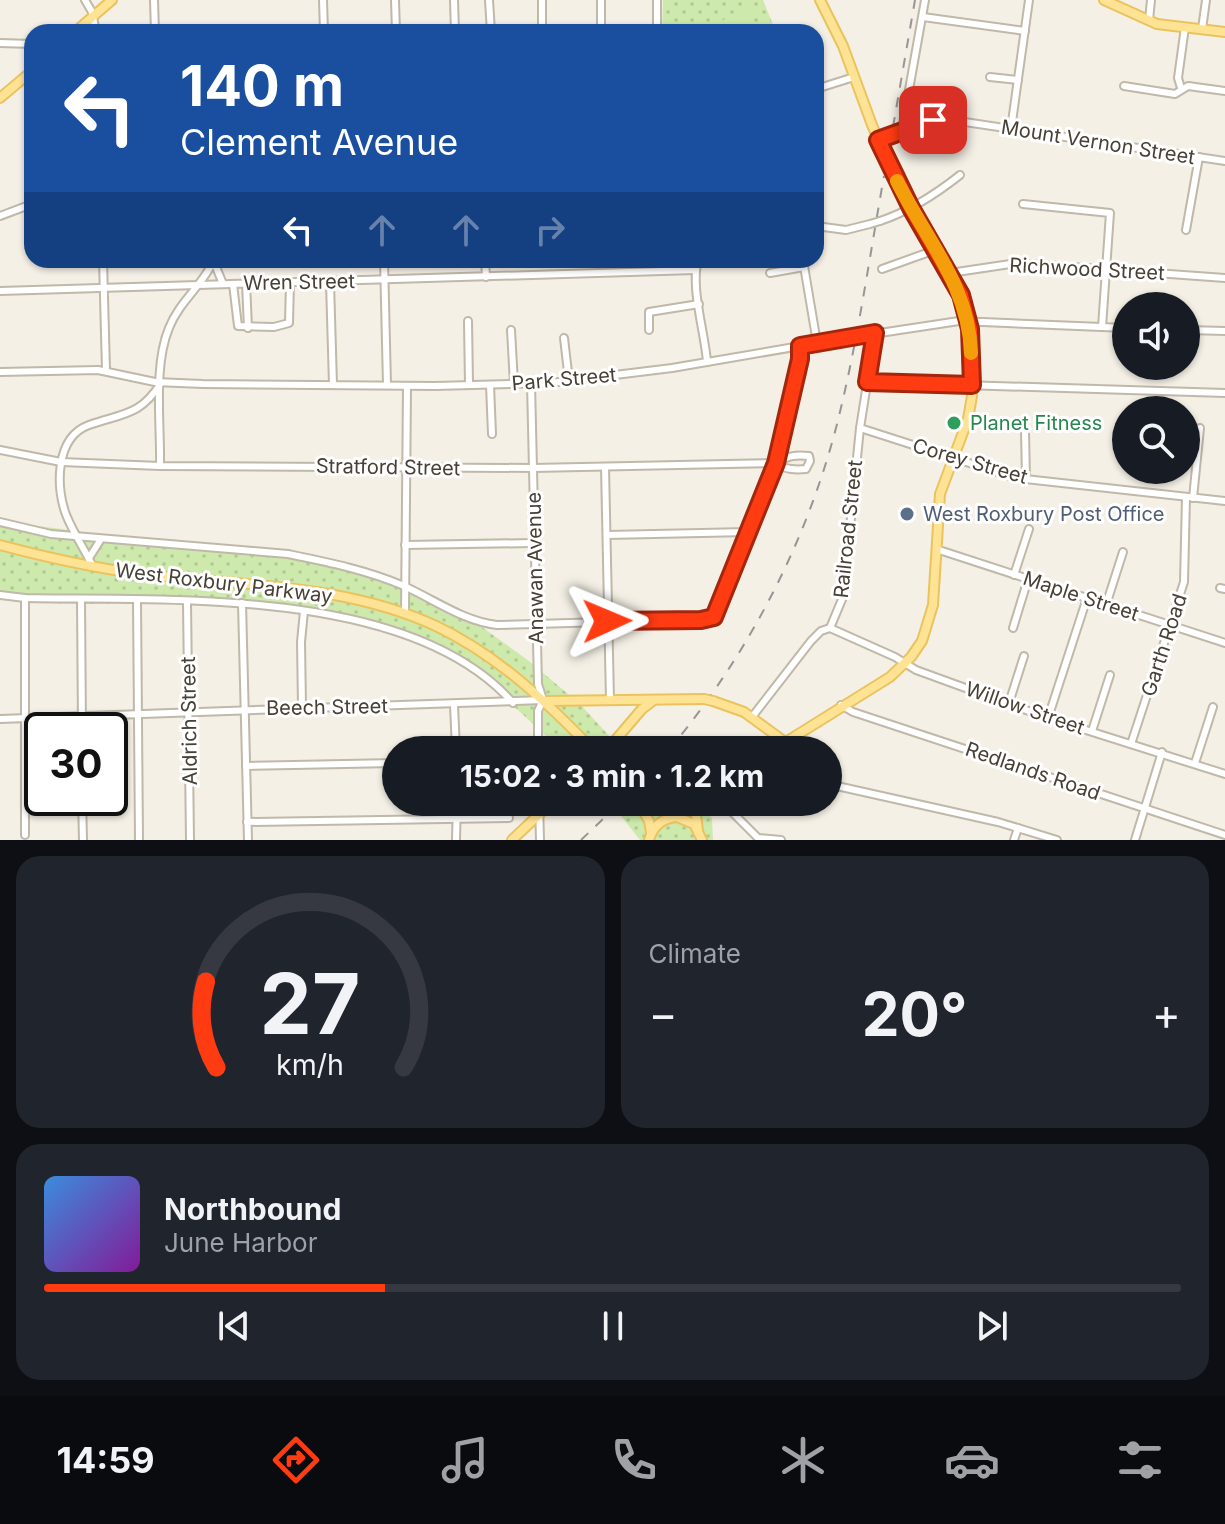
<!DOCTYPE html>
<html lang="en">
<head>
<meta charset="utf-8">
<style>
	:root { --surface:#171b24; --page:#20242c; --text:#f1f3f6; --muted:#9ea1a6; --line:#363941; --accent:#ff3b12 }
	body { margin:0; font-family:Inter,sans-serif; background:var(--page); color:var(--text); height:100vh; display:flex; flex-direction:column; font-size:30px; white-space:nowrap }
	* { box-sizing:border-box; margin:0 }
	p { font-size:26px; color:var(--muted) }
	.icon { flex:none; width:44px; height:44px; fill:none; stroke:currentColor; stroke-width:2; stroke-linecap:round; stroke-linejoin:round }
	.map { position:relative; height:840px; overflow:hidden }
	.side { display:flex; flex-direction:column; gap:16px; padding:16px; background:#0d0f14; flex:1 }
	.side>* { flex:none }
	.guide { position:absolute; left:24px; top:24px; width:800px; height:244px; border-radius:24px; box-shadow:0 2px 6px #0004; background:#1a4fa0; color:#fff; overflow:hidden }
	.tools { position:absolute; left:1112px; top:292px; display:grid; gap:16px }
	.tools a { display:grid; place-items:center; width:88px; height:88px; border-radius:50%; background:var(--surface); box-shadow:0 2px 6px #0004; font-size:40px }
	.speed { position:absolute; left:24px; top:712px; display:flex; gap:16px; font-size:40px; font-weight:700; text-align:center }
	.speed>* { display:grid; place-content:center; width:104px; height:104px; border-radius:50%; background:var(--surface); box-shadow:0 2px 6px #0004; line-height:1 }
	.speed .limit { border:4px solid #111; border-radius:12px; background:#fff; color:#111 }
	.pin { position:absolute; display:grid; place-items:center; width:68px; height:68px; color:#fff; margin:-34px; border-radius:16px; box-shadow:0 4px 12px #0006 }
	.me { position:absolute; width:88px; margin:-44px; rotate:89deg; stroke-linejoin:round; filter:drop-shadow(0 0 6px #0008) }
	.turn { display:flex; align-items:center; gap:28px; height:168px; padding:0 24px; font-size:36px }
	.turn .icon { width:104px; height:104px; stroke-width:2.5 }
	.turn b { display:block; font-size:56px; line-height:68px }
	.lanes { display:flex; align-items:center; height:76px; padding:0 24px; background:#0003; justify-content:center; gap:40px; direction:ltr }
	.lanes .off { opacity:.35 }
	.big { font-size:60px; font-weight:700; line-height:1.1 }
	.side .tile { flex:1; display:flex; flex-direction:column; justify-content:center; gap:12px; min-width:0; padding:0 28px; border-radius:24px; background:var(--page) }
	.side .dial { align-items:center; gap:0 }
	.dial svg { height:208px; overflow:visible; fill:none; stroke:var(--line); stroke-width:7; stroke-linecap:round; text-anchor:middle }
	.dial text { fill:var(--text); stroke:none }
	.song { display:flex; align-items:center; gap:24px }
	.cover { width:96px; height:96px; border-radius:12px; background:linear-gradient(135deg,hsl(210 70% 55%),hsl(290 70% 35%)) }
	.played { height:8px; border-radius:4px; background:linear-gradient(90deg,var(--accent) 30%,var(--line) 30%) }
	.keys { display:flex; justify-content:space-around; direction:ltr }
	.heat { display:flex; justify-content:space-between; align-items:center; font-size:44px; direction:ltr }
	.side .tiles { flex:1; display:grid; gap:16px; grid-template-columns:1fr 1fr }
	.tile:last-child { grid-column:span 2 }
	.trip { position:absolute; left:382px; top:736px; width:460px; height:80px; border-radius:40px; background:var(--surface); box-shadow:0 2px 6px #0004; font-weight:700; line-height:80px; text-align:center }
	.dock { display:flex; height:128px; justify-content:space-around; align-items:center; background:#090b0e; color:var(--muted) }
	.dock .icon { width:56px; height:56px }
	.dock .current { color:var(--accent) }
	.dock b { font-size:36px; color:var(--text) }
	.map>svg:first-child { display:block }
	.park { fill:url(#park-dots) }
	.pitch { fill:#cdeaac }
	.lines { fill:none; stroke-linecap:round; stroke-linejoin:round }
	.minor-casing { stroke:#c0b8a8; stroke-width:10 }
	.major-casing { stroke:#eac35e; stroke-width:12 }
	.minor { stroke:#fff; stroke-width:6 }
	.major { stroke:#ffe394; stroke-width:8 }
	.rail { stroke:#969696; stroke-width:2; stroke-dasharray:10 10; stroke-linecap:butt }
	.minor-bridge-casing { stroke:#c0b8a8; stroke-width:10; stroke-linecap:butt }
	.major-bridge-casing { stroke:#eac35e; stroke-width:12; stroke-linecap:butt }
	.minor-bridge { stroke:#fff; stroke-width:6 }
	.major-bridge { stroke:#ffe394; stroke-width:8 }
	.route-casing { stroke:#a6260c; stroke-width:20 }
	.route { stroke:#ff3b12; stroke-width:14 }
	.slow { stroke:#f59e0b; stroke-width:14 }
	.leisure-dot { fill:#2e9e5b; stroke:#fff; stroke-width:3 }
	.service-dot { fill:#5c6f8a; stroke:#fff; stroke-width:3 }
	.labels { text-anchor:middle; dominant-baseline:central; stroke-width:6; stroke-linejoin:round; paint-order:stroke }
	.street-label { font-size:20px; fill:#474035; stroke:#fff }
	.leisure-label { font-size:20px; fill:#27864d; stroke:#fff; text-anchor:start }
	.service-label { font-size:20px; fill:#4e5e75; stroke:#fff; text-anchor:start }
</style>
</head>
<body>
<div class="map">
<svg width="1225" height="840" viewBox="0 0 1225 840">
	<defs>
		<pattern id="park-dots" width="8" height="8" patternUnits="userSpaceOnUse" patternTransform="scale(2)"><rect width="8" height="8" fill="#cdeaac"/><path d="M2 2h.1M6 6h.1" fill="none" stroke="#b1ca95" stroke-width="1.8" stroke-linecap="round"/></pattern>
	</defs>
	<rect width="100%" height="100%" fill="#f4f0e6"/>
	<!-- park -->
	<g class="park">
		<polygon points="663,0 763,0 776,32 662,32"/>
		<path d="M0 521 69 530 98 539 124 536 283 552 408 584 429 595 455 613 475 622 529 661 581 705 622 750H561C530 721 499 691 464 668 384 616 263 603 170 603 113 603 57 607 0 598Z"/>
		<polygon points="610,802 668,802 678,812 693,802 697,802 712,818 713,840 640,840"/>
	</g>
	<!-- pitch -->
	<polygon class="pitch" points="751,9 755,25 749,31 740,31 733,26 735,32 701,32 727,18 732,25 731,18 735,10"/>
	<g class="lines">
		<!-- minor casing -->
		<g class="minor-casing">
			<g id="minor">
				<polyline points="85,0 92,12 96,32"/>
				<polyline points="154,0 155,32"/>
				<polyline points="323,0 324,32"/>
				<polyline points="395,0 396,32"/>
				<polyline points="454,0 455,32"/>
				<polyline points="489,0 491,32"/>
				<polyline points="601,0 601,32"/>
				<polyline points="657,0 657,32"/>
				<polyline points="923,17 1025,31"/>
				<polyline points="1149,20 1151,0"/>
				<polyline points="1202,29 1206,0"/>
				<polyline points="542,32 542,0"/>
				<polyline points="0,43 32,44"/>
				<polyline points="28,74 32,101"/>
				<polyline points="990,77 1018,80"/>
				<polyline points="1124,86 1175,94 1188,86 1225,91"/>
				<polyline points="1181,88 1178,78 1185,27"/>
				<polyline points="816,89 854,77"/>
				<polyline points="902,129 925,0"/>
				<polyline points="1011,129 1029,0"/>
				<polyline points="878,140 933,120 945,119 1225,161"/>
				<polyline points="1023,204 1110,213 1102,327"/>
				<polyline points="0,216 32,204"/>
				<path d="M880 221C910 211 936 194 960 175"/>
				<polyline points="816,226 846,230 870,224"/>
				<polyline points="1186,230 1199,157"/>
				<polyline points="103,260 106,370"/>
				<polyline points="384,260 387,385"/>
				<polyline points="485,260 486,277"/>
				<path d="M698 260C690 287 705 333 707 362"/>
				<polyline points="803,260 817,343"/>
				<polyline points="214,262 223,284"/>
				<polyline points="882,269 935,250"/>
				<polyline points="770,273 804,267"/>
				<polyline points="950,273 1017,263 1225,278"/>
				<polyline points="330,282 333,385"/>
				<polyline points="246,283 248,328"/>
				<polyline points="233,284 238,326 274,327 289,323 290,282"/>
				<polyline points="0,291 695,270"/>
				<polyline points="468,321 469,385"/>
				<polyline points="511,330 514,384"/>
				<polyline points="649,330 649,312 699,304"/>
				<polyline points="1186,330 1225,331"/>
				<polyline points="875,333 860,428 1016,478 1225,501"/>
				<polyline points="860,336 959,321 1126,328"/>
				<polyline points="564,338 569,381"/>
				<polyline points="0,372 98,370 155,382 203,384 435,386 550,383 672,368 847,338"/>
				<polyline points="867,382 1225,393"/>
				<polyline points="531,383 538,684 543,700 538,711 538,750"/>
				<polyline points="490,385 492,434"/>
				<polyline points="1025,431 1026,479"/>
				<path d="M0 450 61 462 160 466 533 468 776 463C784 470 796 470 806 469L810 461 809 456C797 455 788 455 778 463"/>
				<path d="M160 466C161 425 153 366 169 328 179 302 203 285 214 260"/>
				<polyline points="605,467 610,700"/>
				<polyline points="1193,498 1200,428"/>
				<path d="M0 522 51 534 288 554C327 562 367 570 404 586 435 600 463 621 497 625L711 619 719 608 776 463 800 359V346"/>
				<polyline points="607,535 748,532"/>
				<polyline points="405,545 534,543"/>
				<polyline points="936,549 1225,643"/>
				<polyline points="89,558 101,539"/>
				<path d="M93 567C85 550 74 534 67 517 55 489 55 437 89 425 123 413 140 416 161 383"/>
				<polyline points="1014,575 1029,529"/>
				<polyline points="1220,588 1225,589"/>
				<path d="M0 595 25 598C168 601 410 586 513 703"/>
				<polyline points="81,600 82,730"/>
				<polyline points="137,600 139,840"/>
				<polyline points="187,602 190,840"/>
				<polyline points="242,603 248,840"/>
				<polyline points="1106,605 1123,552"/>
				<polyline points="405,613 407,386"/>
				<polyline points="830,628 895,657 916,670 1048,718 1225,774"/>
				<polyline points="830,628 843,597 860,428"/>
				<polyline points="1013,628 1028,579"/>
				<polyline points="1009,703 1024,656"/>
				<polyline points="454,705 456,750"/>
				<polyline points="841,705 853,712 1225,835"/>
				<polyline points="302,707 301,642 304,611"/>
				<polyline points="752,717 811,641 821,631 830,628"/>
				<polyline points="1048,718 1087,598"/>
				<polyline points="0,719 543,700"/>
				<polyline points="1092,731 1110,675"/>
				<polyline points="1131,744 1184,582 1186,497"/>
				<polyline points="687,750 697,742 708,745 714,750"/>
				<polyline points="1195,763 1213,707"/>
				<polyline points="246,766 396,763"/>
				<polyline points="828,784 998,822 1057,840"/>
				<polyline points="82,798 83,840"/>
				<polyline points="539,802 540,840"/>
				<polyline points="722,802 758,838 781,840"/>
				<polyline points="247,822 509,818"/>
				<polyline points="25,835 25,598"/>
				<polyline points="456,840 457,802"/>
				<polyline points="1014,840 1018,828"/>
				<polyline points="1135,840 1162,752"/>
			</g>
		</g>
		<!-- major casing -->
		<g class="major-casing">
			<g id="major">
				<polyline points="1104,0 1157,24 1225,32"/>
				<polyline points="75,32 112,0"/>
				<polyline points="0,98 32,71"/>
				<path d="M0 545C53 559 106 571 161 576 254 586 350 586 436 626 497 655 547 702 593 750"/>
				<polyline points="545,701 704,699"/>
				<polyline points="713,701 744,712 785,742"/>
				<polyline points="607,750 642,709 654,700"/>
				<polyline points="773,750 890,677 911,657 922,641 933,605 940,494 968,419 972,396 970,329 961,295 911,208 886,158 872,125 843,46 820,0"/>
				<polyline points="638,802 649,821 651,833"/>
				<polyline points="698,830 696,815 701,802"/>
				<polyline points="512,840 552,802"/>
				<path d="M649 840C653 826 662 818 677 817L694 824 702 840"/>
			</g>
		</g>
		<!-- minor -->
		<use href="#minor" class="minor"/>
		<!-- major -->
		<use href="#major" class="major"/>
		<!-- rail -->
		<g class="rail">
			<polyline points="893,127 915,0"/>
			<path d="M669 750C747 656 805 546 836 428 857 346 869 260 884 176"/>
			<polyline points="581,840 621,802"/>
		</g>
		<!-- minor-bridge casing -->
		<g class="minor-bridge-casing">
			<g id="minor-bridge">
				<polyline points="870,224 880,221"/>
				<polyline points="847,338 860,336"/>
			</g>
		</g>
		<!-- major-bridge casing -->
		<g class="major-bridge-casing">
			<polyline id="major-bridge" points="704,699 713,701"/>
		</g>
		<!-- minor-bridge -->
		<use href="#minor-bridge" class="minor-bridge"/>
		<!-- major-bridge -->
		<use href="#major-bridge" class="major-bridge"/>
	</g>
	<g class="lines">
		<!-- route casing -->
		<g class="route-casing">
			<polyline id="route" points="607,621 701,620 714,617 776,463 800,359 800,346 875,333 867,382 972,385 970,329 961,295 911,208 878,140 933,120"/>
		</g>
		<!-- route -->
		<use href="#route" class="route"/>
		<!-- slow -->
		<path class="slow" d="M897 181C926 240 969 285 971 353"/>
	</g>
	<!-- markers -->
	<circle class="leisure-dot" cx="954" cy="423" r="8"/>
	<circle class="service-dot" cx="907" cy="514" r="8"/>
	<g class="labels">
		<!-- street labels -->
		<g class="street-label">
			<text transform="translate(1098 142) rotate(9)">Mount Vernon Street</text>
			<text transform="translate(1087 269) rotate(3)">Richwood Street</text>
			<text transform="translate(299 282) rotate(-1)">Wren Street</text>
			<text transform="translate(564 379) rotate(-5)">Park Street</text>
			<text transform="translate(970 461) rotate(16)">Corey Street</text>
			<text transform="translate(388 467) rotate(1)">Stratford Street</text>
			<text transform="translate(848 529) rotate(-84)">Railroad Street</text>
			<text transform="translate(535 568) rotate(-91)">Anawan Avenue</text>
			<text transform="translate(224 583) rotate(7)">West Roxbury Parkway</text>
			<text transform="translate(1081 596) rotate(18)">Maple Street</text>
			<text transform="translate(1164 645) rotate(-72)">Garth Road</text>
			<text transform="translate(327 707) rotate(-1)">Beech Street</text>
			<text transform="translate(1025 708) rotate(19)">Willow Street</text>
			<text transform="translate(189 721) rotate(-91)">Aldrich Street</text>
			<text transform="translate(1033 771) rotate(19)">Redlands Road</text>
		</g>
		<!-- leisure labels -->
		<g class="leisure-label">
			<text x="970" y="423">Planet Fitness</text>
		</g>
		<!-- service labels -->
		<g class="service-label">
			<text x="923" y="514">West Roxbury Post Office</text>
		</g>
	</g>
</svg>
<div class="tools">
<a><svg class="icon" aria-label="sound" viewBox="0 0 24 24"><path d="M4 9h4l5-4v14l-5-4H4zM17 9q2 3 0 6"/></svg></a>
<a><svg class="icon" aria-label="search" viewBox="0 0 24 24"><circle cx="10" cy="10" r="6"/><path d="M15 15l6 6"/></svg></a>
</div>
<div class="speed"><div class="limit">30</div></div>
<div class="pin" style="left:933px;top:120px;background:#d93025"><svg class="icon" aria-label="arrive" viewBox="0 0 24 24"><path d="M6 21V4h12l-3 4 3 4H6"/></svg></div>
<svg class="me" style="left:607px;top:621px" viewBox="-20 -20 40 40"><path d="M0-17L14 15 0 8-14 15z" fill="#ff3b12" stroke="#fff" stroke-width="4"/></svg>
<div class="trip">15:02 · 3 min · 1.2 km</div>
<div class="guide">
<div class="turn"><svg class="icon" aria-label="left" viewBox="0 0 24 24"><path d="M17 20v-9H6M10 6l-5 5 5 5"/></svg><div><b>140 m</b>Clement Avenue</div></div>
<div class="lanes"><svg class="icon" aria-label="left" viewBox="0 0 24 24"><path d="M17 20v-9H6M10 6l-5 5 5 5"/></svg><svg class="icon off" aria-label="ahead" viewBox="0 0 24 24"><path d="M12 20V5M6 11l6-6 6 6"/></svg><svg class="icon off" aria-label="ahead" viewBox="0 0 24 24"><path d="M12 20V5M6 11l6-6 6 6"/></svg><svg class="icon off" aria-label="right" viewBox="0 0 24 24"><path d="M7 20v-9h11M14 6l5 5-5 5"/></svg></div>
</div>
</div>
<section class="side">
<div class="tiles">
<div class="tile dial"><svg viewBox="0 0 100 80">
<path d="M14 69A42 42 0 1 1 86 69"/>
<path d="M14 69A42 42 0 0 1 10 36" stroke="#ff3b12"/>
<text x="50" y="56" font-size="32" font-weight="700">27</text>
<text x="50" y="72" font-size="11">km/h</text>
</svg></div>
<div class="tile"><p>Climate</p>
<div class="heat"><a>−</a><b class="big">20°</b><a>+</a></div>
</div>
<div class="tile">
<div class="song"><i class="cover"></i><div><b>Northbound</b><p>June Harbor</p></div></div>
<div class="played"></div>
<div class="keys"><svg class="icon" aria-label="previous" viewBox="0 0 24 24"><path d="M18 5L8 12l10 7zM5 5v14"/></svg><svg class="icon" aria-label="pause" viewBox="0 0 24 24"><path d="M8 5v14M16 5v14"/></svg><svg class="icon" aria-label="next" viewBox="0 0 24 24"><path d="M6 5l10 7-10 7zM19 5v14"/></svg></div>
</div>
</div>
</section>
<nav class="dock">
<b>14:59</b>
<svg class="icon current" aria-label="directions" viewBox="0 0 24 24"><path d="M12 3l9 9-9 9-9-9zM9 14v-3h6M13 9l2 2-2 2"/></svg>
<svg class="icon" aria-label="music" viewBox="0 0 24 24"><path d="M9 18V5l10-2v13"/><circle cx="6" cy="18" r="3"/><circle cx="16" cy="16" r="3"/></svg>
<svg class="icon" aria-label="phone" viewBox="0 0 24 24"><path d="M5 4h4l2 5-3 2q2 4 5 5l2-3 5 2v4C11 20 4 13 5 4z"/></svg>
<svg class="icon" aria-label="climate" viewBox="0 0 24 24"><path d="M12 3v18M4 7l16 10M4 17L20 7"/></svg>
<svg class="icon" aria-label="car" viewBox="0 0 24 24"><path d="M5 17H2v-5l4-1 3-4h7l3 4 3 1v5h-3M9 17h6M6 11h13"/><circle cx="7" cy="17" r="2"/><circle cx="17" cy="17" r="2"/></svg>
<svg class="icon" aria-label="filters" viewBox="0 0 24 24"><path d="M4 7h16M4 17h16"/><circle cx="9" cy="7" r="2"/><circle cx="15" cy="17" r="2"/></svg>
</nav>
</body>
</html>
